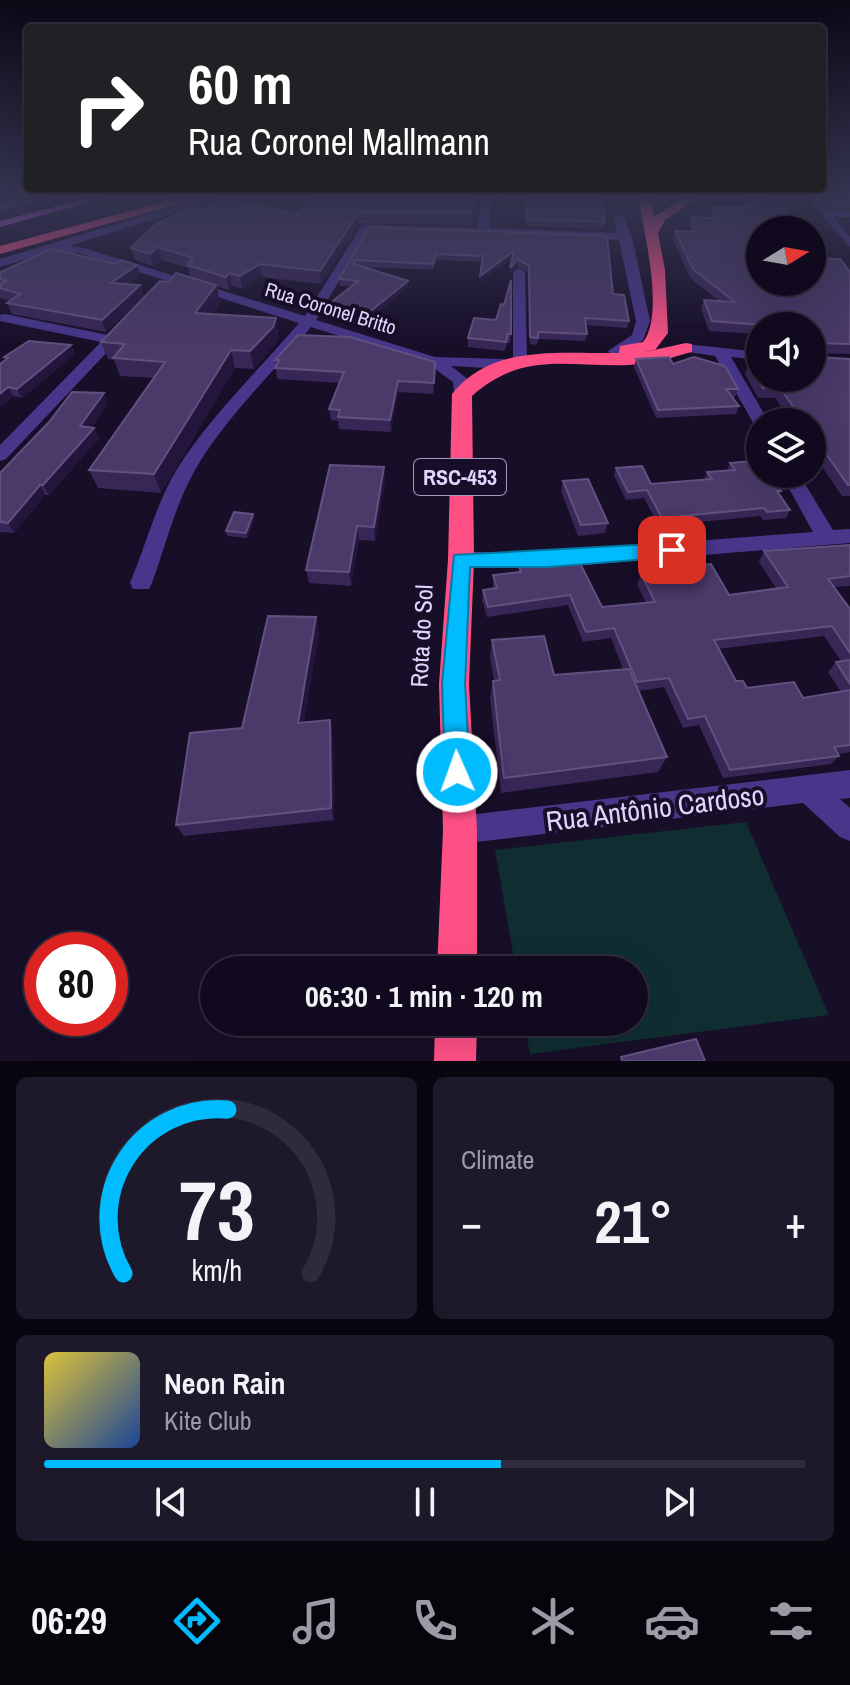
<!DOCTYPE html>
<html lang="en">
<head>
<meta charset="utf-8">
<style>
	:root { --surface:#110a1e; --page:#1e182b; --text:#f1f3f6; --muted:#9c9aa4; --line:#302b3c; --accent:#01bbff }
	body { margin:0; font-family:"Archivo Narrow",sans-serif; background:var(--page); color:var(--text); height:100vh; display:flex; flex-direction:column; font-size:30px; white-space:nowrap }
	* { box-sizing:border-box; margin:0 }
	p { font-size:26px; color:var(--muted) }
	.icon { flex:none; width:44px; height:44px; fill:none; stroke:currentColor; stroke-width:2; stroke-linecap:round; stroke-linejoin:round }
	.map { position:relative; height:1061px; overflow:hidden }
	.panel { display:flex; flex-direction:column; gap:16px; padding:16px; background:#090610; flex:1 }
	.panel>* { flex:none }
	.top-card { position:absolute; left:24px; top:24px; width:802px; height:168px; border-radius:8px; box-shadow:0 8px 32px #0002,0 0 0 2px var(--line); background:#202124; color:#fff; overflow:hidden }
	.needle { width:52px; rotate:79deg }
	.tools { position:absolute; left:746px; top:216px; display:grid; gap:16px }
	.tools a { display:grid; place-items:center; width:80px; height:80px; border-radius:50%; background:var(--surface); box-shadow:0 8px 32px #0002,0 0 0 2px var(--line); font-size:40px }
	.speed { position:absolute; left:24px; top:932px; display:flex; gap:16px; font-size:40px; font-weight:700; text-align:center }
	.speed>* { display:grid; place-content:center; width:104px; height:104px; border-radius:50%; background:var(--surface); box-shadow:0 8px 32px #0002,0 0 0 2px var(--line); line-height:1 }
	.speed .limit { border:12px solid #d22; background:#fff; color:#111 }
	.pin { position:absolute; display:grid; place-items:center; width:68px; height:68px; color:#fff; margin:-34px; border-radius:16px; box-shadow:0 4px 12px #0006 }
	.me { position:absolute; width:88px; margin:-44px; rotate:358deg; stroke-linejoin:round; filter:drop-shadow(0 0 6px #0008) }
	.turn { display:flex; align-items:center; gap:28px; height:168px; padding:0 32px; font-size:36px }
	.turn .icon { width:104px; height:104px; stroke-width:2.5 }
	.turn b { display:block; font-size:56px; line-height:68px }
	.big { font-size:60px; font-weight:800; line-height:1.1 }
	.panel .tile { flex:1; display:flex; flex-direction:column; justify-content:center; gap:12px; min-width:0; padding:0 28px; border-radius:12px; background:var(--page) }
	.panel .dial { align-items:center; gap:0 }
	.dial svg { height:208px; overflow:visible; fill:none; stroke:var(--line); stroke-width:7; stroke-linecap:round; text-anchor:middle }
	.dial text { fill:var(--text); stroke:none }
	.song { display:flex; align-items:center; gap:24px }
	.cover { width:96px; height:96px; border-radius:12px; background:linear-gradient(135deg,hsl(50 70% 55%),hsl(220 70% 35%)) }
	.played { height:8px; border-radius:4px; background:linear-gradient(90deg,var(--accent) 60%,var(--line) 60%) }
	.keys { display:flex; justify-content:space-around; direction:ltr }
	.heat { display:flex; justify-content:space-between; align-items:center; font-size:44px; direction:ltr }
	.panel .tiles { flex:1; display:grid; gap:16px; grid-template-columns:1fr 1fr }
	.tile:last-child { grid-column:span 2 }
	.trip { position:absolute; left:200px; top:956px; width:448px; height:80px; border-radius:40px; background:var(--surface); box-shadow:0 8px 32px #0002,0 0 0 2px var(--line); font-weight:800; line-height:80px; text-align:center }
	.menu { display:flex; height:128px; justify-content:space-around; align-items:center; background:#07040c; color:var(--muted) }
	.menu .icon { width:56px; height:56px }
	.menu .on { color:var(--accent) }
	.menu b { font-size:36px; color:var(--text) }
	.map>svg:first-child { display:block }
	.green { fill:#102e32 }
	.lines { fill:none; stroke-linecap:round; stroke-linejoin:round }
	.minor { fill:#47368a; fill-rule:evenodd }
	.major { fill:#de5cff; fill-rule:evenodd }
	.highway { fill:#ff5086; fill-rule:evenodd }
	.wall { fill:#382657; fill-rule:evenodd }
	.shaded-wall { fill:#23153c }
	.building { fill:#4a3969; stroke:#625180; stroke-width:2 }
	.route { fill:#01bbff; stroke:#017aa6; stroke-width:2 }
	.labels { text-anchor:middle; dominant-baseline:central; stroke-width:8; stroke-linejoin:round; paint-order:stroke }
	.far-street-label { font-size:20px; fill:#e1d5ff; stroke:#170e28 }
	.shield { fill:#170e28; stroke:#a499be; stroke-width:2 }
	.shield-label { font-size:22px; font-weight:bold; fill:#e1d5ff }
	.street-label { font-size:24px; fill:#e1d5ff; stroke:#170e28 }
	.near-street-label { font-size:28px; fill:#e1d5ff; stroke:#170e28 }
</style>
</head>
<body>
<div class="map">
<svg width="850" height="1061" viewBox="0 0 850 1061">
	<rect width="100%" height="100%" fill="#170e28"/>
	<!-- green -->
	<polygon class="green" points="746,822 829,1015 530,1054 524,1022 634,1022 634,970 516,970 495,850"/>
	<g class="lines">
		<!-- minor -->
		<g class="minor">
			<polygon points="41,197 64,197 0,211 0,205"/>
			<path d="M206 197H223L69 246 84 248 305 316 362 225 478 228 481 201 486 198 491 201 489 228 617 233 614 217 619 214 624 217 632 237 650 321 643 340 620 354H610L608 351 632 335 636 321 619 240 369 230 316 320 435 357 504 359 512 364 504 369 451 366 469 380 470 394 462 399 454 394 453 382 428 364 311 327C272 374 223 420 194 472 175 506 165 547 152 583L149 589H133L130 583C145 548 157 501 177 469 211 415 257 372 299 323L79 253 50 252 0 267V259Z"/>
			<polygon points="807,197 818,197 828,210 850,211 850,217 834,217 850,237 850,247"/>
			<polygon points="519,268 525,272 527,360 520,364 513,360 513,272"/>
			<polygon points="5,314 108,335 116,327 128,330 6,459 0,461 0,445 101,342 0,321 0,315"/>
			<polygon points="686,344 760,352 760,360 731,357 769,422 755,426 715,356 681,351 679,348"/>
			<polygon points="781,474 799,474 833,530 850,529 850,543 548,568 461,568 454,566 451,560 454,554 461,552 548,552 813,532"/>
			<polygon points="850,770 850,798 840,799 850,808 850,841 840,837 803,803 460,844 450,840 446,830 450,820 460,816"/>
		</g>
		<!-- major -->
		<polygon class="major" points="91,197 109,197 0,227 0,221"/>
		<!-- highway -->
		<g class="highway">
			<polygon points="182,197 203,197 0,254 0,246"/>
			<path d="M638 197H650L654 217 685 197H700L665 220 658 233 665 270 668 333 655 350 640 353 686 343 692 344V352C678 355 664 361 650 363 581 373 530 344 472 396L474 560 469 684 477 830V970H437L443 830 439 684 448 560 452 394C492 343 562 354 619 353L620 346 643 342C665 315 644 231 638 197Z"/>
			<polygon points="435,1022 477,1022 476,1061 434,1061"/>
		</g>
	</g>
	<!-- wall -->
	<g class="wall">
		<polygon points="490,197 508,197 508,201 493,200"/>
		<polygon points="526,197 601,197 605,222 604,229 526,226"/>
		<polygon points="745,197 778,197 794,222 791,230 760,230 760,282 850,272 850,354 815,353 817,357 850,359 850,496 842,496 812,452 812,422 792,422 775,398 758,398 745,374 749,365 812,378 812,326 760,326 760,334 709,331 701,309 704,300 719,301 690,278 673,239 675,231 690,231 689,226 692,217 712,218 710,215 713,207 748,207 744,202"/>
		<polygon points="822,197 850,197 850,208 830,207"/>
		<polygon points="475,200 471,225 359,223 321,284 262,277 243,289 232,286 229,290 217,286 220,302 212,314 279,335 276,344 254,369 235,368 161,493 98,488 89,470 154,378 120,376 114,360 108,359 101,342 169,282 190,277 188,268 162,260 153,266 135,260 131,248 298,214"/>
		<polygon points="370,227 607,236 613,294 629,321 627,328 586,325 587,334 585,341 538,339 537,345 530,344 528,272 517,266 509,275 513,258 480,282 482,262 436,260 433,270 364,267 408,281 408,287 363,325 324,314 324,308 351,286 340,286 339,279"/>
		<polygon points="0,272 140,276 128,284 140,285 144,296 106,332 12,314 7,303 10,301 0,298"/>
		<polygon points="511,334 510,343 507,343 505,351 468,347 468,338"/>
		<polygon points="71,345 75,354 22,398 13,396 0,407 5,360 4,357"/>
		<polygon points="636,359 673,364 738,389 735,397 732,397 739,406 736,414 656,418 634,367"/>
		<polygon points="275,360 435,373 433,394 398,392 391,432 339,429 338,421 331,420 329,409 340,383 277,379"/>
		<polygon points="108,403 91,428 94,428 99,438 49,495 45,495 14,533 0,532 0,473"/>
		<polygon points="730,463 786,479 782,487 779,488 781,491 779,495 790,510 786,518 763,520 760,516 659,526 644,498 626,500 614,476 616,468 651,484 704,480 707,472 727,470"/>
		<polygon points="384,467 385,481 375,541 359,540 351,586 309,583 306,570"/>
		<polygon points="563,481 608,523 605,533 578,536 561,491"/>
		<polygon points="255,519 247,538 227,536 226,531"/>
		<path d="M850 545V586L834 587 850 609V752L838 754 839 756 831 764 723 778 699 725 683 728 664 687 639 691 667 757 658 772 501 793 490 698 493 681 494 680 490 657 492 640 554 675 623 669 611 638 583 642 568 605 487 617 482 600 483 590 493 588V575L518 572 519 566 602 607 646 603 637 584 641 574 729 595 776 588 759 562 764 551ZM824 636 841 661 836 662 828 672 841 692 803 698 747 688 736 681 718 649Z"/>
		<polygon points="319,632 304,722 333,733 334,820 184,836 176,825 242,728"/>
	</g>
	<!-- shaded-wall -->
	<g class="shaded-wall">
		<polygon points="0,197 24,197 0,202"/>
		<polygon points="474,197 482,197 475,200 471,225"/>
		<polygon points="359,212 359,223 321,284 320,271"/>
		<polygon points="158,247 162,260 153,266 150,254"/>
		<polygon points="514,251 514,257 480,282 480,276"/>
		<polygon points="518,259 517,266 509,275 510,268"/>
		<polygon points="260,264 262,277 243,289 240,276"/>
		<polygon points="137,265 140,276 115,294 111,283"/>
		<polygon points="229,273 232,286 229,290 226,277"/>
		<polygon points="408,281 408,287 363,325 362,318"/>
		<polygon points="140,285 144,296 106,332 102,320"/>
		<polygon points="216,285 220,302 200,330 195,313"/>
		<polygon points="276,318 279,335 276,344 254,369 250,351"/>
		<polygon points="71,345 75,354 22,398 17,389"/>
		<polygon points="231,350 235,368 161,493 154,474"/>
		<polygon points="398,381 398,392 391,432 390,420"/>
		<polygon points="8,387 13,396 0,407 0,394"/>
		<polygon points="104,393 108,403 85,436 80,426"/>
		<polygon points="94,428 99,438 49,495 43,485"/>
		<polygon points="384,467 385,481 375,541 374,527"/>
		<polygon points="40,485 45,495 14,533 8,523"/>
		<polygon points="253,514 255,519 247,538 246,533"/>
		<polygon points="357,526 359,540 351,586 349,572"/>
		<polygon points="316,617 319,632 302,736 298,723"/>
		<polygon points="330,720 333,733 334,820 331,808"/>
	</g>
	<!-- building -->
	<g class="building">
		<polygon points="308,197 474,197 471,213 359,212 320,271 260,264 240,276 229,273 226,277 187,265 193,258 158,247 150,254 131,248 156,224 191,208 207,209 214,201 248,203 298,214"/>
		<polygon points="527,197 601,197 605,222 526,219"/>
		<polygon points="749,197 778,197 794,222 784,222 789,230 760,230 760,282 812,282 812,258 840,259 850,272 850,344 817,343 814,346 817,357 850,359 850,485 848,485 812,434 812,422 804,422 780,388 763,388 749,365 760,364 760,378 812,378 812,326 775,326 712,321 704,300 735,302 693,269 675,231 694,232 692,217 720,219 713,207 757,207"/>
		<polygon points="370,227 607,236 613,294 624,295 629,321 585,318 587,334 538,332 538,338 530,337 529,266 518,259 510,268 514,251 480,276 483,256 436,254 433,264 354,260 354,264 408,281 362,318 324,308 358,281 339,279"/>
		<polygon points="52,249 116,264 121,260 137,265 111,283 140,285 102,320 7,303 20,294 0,288 0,284 6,281 0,279 0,272"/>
		<polygon points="176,273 216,285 195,313 276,318 273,327 250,351 231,350 154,474 89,470 165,362 113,358 125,344 101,342 160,281 169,282"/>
		<polygon points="511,280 511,334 508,334 506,342 468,338 474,318 496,320 501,304 504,305"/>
		<polygon points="298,335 350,337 435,362 434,383 398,381 390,420 338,417 340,410 329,409 344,372 275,368 279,360 275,360"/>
		<polygon points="29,341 71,345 17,389 8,387 0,394 0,364 8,358 4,357"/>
		<polygon points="669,357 673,364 694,357 725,366 738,389 726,389 739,406 658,410 636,359"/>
		<polygon points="72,392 104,393 80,426 94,428 43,485 40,485 8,523 0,522 0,473 49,422"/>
		<polygon points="760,460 760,474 782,474 786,479 774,480 781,491 777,491 790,510 767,512 764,508 662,518 647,490 628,492 616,468 642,466 651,484 712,479 707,472 735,470 730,463"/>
		<polygon points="330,465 384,467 374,527 357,526 349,572 306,570"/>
		<polygon points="588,479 608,523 581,525 563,481"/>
		<polygon points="234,512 253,514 246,533 226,531"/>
		<polygon points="850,545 850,576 828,579 850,609 850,653 832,626 714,640 736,681 743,681 747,688 794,682 803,698 850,690 850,745 834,747 839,756 730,770 705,716 688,719 669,678 637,682 614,628 586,632 570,595 488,607 483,590 497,588 493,575 521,572 519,566 578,559 602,607 655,602 641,574 711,564 729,595 788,587 764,551"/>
		<polygon points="268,616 316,617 298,723 330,720 331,808 176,825 190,733 242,728"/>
		<polygon points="544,636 554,675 629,669 667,757 504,778 493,681 500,680 492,640"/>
		<polygon points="850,660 850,684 836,662"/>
		<polygon points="696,1039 705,1061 622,1061 621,1057"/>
	</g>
	<!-- sky -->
	<linearGradient id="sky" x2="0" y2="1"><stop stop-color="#0d0816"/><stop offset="0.57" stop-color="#363653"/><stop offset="1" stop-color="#363653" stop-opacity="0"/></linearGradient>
	<rect width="850" height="346" fill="url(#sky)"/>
	<!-- route -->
	<polygon class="route" points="672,543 681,550 672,557 548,567 470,567 465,684 470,772 466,780 457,784 448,780 445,772 442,684 454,555"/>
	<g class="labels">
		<!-- far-street labels -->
		<g class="far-street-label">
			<text transform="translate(331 308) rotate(17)">Rua Coronel Britto</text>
		</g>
		<!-- shield labels -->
		<rect class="shield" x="414" y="459" width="92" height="36" rx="6"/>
		<g class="shield-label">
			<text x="460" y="477">RSC-453</text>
		</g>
		<!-- street labels -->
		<g class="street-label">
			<text transform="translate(421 636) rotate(-87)">Rota do Sol</text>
		</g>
		<!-- near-street labels -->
		<g class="near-street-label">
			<text transform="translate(655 808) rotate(-7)">Rua Antônio Cardoso</text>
		</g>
	</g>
</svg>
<div class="tools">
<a><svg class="needle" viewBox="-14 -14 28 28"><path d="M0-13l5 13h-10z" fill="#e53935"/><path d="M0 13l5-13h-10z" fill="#9c9aa4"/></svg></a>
<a><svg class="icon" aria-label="sound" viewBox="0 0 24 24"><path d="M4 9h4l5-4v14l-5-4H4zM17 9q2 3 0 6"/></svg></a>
<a><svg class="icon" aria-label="layers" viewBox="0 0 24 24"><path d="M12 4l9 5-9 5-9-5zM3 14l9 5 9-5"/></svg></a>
</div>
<div class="speed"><div class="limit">80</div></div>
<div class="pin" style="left:672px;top:550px;background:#d93025"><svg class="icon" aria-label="arrive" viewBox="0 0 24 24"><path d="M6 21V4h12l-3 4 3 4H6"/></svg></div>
<svg class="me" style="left:457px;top:772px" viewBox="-20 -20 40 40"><circle r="17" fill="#01bbff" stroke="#fff" stroke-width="3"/><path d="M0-11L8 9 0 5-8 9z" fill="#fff"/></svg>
<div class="trip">06:30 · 1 min · 120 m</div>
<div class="top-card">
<div class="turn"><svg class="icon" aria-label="right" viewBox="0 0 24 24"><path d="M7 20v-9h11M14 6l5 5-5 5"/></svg><div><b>60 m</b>Rua Coronel Mallmann</div></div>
</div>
</div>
<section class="panel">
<div class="tiles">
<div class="tile dial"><svg viewBox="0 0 100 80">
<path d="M14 69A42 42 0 1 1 86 69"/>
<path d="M14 69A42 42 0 0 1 54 6" stroke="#01bbff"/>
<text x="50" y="56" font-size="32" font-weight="700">73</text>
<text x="50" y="72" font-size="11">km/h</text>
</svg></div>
<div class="tile"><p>Climate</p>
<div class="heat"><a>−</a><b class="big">21°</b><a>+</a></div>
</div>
<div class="tile">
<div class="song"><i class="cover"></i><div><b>Neon Rain</b><p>Kite Club</p></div></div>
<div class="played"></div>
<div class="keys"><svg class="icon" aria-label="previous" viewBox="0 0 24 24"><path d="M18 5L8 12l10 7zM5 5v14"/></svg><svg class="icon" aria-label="pause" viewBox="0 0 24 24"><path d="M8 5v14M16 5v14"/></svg><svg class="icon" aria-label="next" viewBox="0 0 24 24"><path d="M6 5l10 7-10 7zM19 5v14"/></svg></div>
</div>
</div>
</section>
<nav class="menu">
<b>06:29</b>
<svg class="icon on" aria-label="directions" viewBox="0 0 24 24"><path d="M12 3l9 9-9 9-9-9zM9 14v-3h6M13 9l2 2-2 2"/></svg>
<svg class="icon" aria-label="music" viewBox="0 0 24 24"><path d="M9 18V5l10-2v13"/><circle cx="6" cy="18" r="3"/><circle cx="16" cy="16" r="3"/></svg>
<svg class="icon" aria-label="phone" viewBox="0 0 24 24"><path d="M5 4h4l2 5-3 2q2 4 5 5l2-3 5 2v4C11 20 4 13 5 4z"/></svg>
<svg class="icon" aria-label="climate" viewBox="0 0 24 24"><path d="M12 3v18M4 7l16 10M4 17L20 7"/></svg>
<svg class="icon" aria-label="car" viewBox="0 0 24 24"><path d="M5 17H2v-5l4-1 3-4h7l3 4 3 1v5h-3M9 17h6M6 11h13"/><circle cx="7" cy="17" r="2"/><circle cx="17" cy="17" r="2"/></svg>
<svg class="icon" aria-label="filters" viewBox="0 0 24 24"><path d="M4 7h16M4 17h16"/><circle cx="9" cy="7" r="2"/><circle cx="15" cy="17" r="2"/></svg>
</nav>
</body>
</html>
